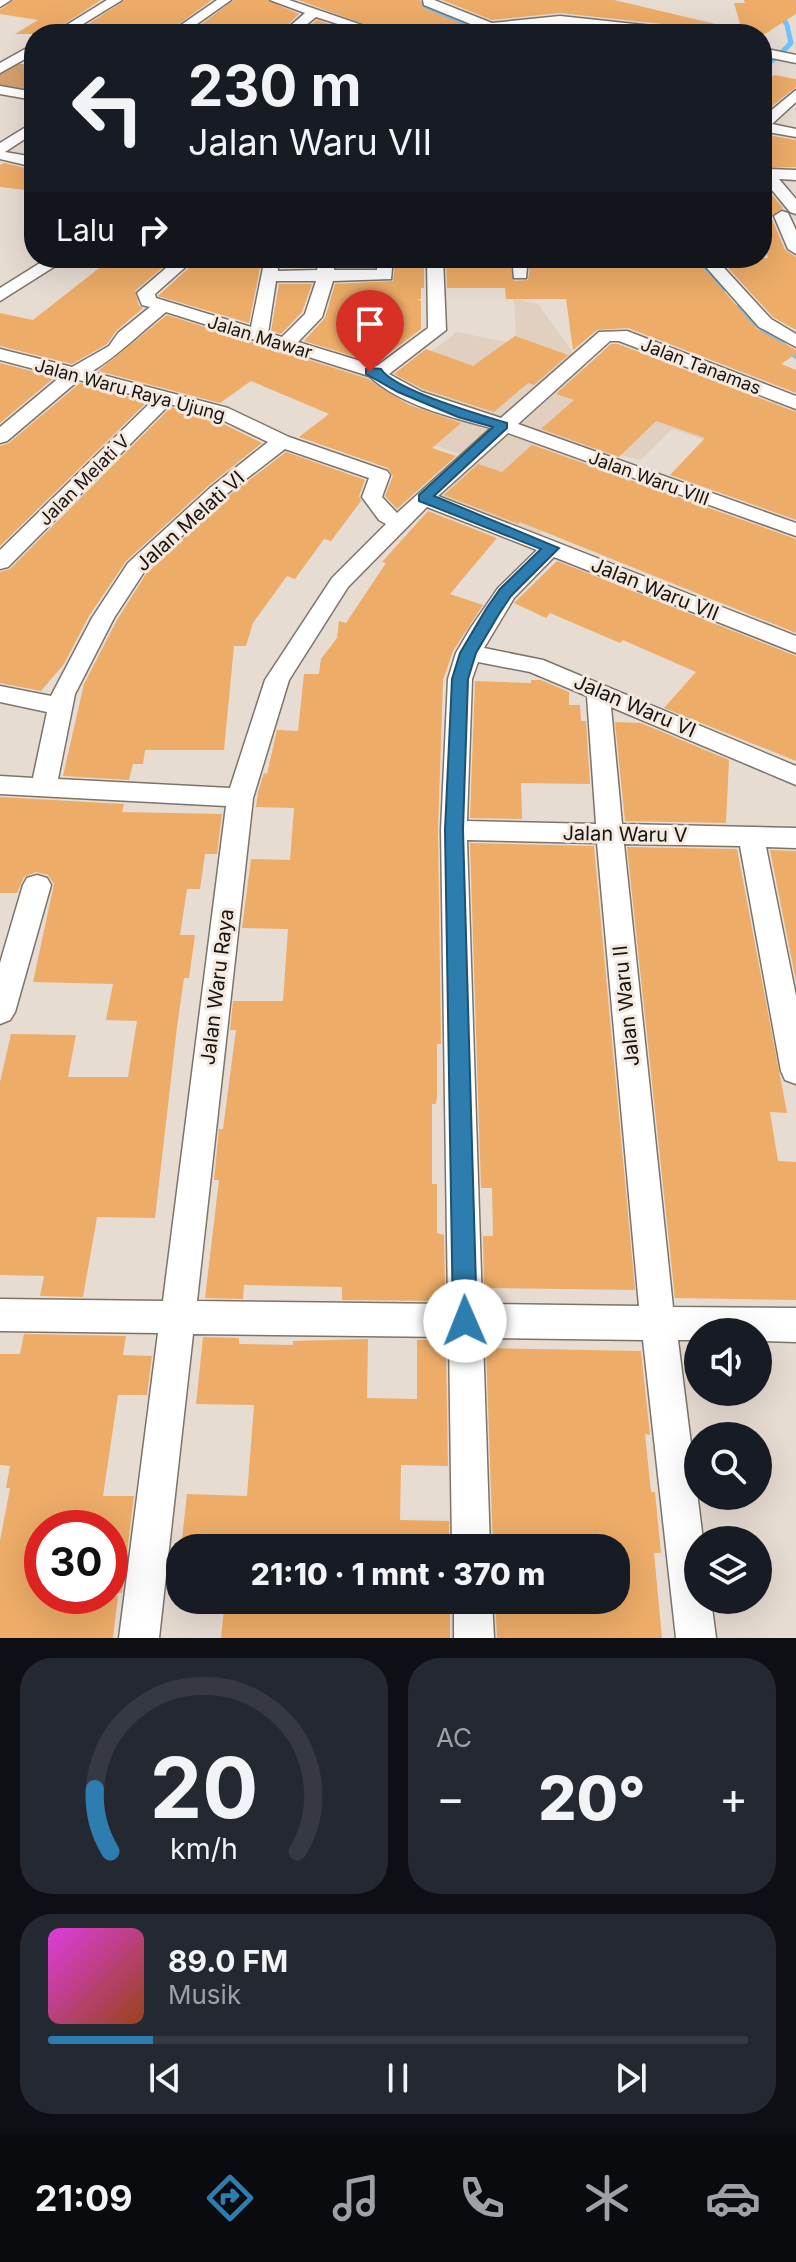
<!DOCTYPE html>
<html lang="id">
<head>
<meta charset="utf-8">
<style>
	:root { --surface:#171b24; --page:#242831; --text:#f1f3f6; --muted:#9ea1a6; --line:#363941; --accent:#2d7daf }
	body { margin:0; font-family:Inter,sans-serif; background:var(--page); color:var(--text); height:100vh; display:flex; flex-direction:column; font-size:30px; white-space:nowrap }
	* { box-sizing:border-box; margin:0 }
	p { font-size:26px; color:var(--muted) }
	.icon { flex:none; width:44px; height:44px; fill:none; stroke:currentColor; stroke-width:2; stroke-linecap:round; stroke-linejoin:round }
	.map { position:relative; height:1638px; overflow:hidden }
	.panel { display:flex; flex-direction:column; gap:20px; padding:20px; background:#0d0f14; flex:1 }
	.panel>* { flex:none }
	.hud { position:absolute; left:24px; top:24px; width:748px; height:244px; border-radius:32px; box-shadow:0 8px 32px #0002; background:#171b24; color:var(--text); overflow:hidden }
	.tools { position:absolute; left:684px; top:1318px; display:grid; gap:16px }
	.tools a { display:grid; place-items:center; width:88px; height:88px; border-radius:50%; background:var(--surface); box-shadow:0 8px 32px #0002; font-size:40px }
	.speed { position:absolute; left:24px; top:1510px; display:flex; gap:16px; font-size:40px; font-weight:700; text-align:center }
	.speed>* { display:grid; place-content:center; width:104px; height:104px; border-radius:50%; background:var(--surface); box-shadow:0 8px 32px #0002; line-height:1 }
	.speed .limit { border:12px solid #d22; background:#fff; color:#111 }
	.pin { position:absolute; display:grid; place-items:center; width:68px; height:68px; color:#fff; margin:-82px -34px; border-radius:50% 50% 50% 0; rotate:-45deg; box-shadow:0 0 8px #0007 }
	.pin .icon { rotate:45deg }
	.me { position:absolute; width:88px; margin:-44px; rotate:359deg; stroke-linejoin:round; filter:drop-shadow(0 0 6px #0008) }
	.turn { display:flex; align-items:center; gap:28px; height:168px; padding:0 32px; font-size:36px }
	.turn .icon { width:104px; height:104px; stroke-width:2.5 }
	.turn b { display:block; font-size:56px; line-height:68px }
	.then { display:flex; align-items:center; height:76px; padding:0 32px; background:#0003; gap:16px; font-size:30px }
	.big { font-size:60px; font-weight:800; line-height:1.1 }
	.panel .card { flex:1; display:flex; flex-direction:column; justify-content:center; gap:12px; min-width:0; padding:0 28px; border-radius:32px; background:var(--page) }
	.panel .dial { align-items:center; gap:0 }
	.dial svg { height:208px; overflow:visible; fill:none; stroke:var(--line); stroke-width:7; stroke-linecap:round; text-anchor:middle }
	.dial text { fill:var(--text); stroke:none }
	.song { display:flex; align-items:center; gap:24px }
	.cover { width:96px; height:96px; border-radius:12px; background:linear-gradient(135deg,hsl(300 70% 55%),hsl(20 70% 35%)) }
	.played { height:8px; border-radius:4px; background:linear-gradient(90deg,var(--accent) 15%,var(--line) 15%) }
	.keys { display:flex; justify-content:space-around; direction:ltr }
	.heat { display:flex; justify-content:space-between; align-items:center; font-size:44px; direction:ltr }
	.panel .tiles { flex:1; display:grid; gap:20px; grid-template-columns:1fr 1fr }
	.card:last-child { grid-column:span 2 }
	.trip { position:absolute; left:166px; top:1534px; width:464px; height:80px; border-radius:32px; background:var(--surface); box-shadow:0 8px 32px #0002; font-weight:800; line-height:80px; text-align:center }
	.menu { display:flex; height:128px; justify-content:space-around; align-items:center; background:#090b0e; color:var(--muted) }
	.menu .icon { width:56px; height:56px }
	.menu .selected { color:var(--accent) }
	.menu b { font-size:36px; color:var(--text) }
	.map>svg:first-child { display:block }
	.built { fill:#e1d0c0 }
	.green { fill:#d5a06c }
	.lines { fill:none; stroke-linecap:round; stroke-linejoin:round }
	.stream-far1 { stroke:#70c3fc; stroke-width:5 }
	.stream { stroke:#70c3fc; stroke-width:6 }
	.building { fill:#edac68 }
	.minor-casing { stroke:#7c736a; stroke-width:3 }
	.minor { fill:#fff; fill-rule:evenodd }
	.route { fill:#2d7daf; stroke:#1d5172; stroke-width:2 }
	.labels { text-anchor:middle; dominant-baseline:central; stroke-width:6; stroke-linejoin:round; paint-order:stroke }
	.far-street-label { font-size:18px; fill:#171410; stroke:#f4e9df }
	.street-label { font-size:20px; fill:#171410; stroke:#f4e9df }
</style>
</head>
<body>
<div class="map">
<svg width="796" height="1638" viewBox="0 0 796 1638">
	<rect width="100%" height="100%" fill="#e7dcd2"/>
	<!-- built -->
	<polygon class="built" points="514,299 538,304 589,375 778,403 733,450 672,429 641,460 615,454 538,536 435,497 478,461 249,378 285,349 392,381 457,332 516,344"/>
	<!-- green -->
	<polygon class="green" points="17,63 34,66 34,93 0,87 0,74"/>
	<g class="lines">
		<!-- stream-far1 -->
		<g class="stream-far1">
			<polyline points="412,0 487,34"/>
			<polyline points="772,0 787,25 791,43 782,52"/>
			<polyline points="762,69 775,58"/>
		</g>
		<!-- stream -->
		<g class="stream">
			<polyline points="697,258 722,290"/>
			<polyline points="737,308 796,356"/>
		</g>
	</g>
	<!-- building -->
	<g class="building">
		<polygon points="14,0 101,0 49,34 15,34 38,20 0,14 0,10"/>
		<polygon points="125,0 212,0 165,34 73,34"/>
		<polygon points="234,0 267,0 299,14 278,34 188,34"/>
		<polygon points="298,0 420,0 423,8 470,27 455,34 391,34"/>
		<polygon points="442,0 614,0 720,25 719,34 699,34 690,27 560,13 492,20"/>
		<polygon points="744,0 796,0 796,14 765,34 743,34 734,3 745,3"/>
		<polygon points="317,20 359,34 300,34"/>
		<polygon points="560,27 594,29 644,34 493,34"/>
		<polygon points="774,75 796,79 796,87 762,114 762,85"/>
		<polygon points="762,134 796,140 796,167 762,168"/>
		<polygon points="4,163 34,170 34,191 0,187 0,165"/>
		<polygon points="762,183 783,208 771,217 785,250 796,257 796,330 773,317 719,258 768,258 762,238"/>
		<polygon points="112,258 169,262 135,291 139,306 143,308 116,331 107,344 72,364 0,346 0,313 33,320"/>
		<polygon points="199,258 262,258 249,323 158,296 191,266 196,268"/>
		<polygon points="280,258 317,258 315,267 281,268"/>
		<rect x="337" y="258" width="37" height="9"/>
		<polygon points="396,258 424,258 424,288 421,288 421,299 417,299 421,301 421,329 376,363 304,341 325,318 335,284 393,281"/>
		<polygon points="446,258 509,258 514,281 528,280 531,258 695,258 757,329 796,350 796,354 781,364 796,370 796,393 628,328 597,330 573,350 566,299 506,299 505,288 447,288"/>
		<polygon points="279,284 312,284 302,312 281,334 271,331"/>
		<polygon points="167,315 368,379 409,405 461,423 432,448 456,456 397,509 385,496 393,476 388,468 299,437 329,414 251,381 220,403 98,371"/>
		<polygon points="515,336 568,355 534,385 528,383 494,412 423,389 394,374 426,349 473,366"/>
		<polygon points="611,344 618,344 796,412 796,520 670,475 705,438 656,421 619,457 541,429 574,400 556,394"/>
		<polygon points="0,363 55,377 0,423"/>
		<polygon points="80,383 147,402 0,546 0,446 9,443"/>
		<polygon points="171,407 213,419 262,443 208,486 126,561 89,616 64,664 41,691 0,683 0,572 10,569"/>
		<polygon points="532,445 796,539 796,633 520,522 518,524 444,495 478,464 502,472"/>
		<polygon points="286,452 365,480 359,496 361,501 331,541 324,539 295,579 287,576 253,623 246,646 234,646 224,750 145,750 143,764 133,764 129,780 63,776 84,684 117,620 146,574 226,498"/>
		<polygon points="428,511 497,538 450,594 483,605 453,651 443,680 438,830 441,1044 437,1044 437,1097 436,1104 432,1104 432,1184 437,1184 437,1233 444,1235 445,1287 441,1287 441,1301 342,1300 342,1287 244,1285 243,1299 205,1298 219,1180 214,1180 219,1129 223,1129 236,1030 230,1030 233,1001 283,1001 288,929 242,928 251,859 290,860 294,808 256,807 258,792 264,773 267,774 277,730 298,731 304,674 319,674 321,659 337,638 339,621 346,623 386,563 382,562"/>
		<polygon points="557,561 796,656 796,761 664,708 696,672 623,640 620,643 550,613 546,618 514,603"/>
		<polygon points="531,680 541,680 569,692 569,705 580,705 581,721 586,721 590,784 521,783 522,819 470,818 475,681 531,683"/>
		<polygon points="615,722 641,723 729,760 726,823 625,821"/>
		<polygon points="0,797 124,804 122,812 222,814 217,854 205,854 200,889 187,889 180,935 195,935 189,978 184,978 177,1027 155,1218 97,1217 83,1297 40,1296 44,1276 0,1275 0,1082 11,1034 76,1035 68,1077 128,1077 137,1021 106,1020 113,984 33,982 54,884 48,875 36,872 24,877 17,893 0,893"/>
		<polygon points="470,843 594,846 635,1290 484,1288 483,1236 493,1236 492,1188 481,1188"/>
		<polygon points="627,847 737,849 787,1113 770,1112 778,1161 796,1162 796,1300 675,1298"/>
		<polygon points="770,850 796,851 796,981"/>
		<polygon points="24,1334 126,1336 123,1355 152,1356 147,1395 118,1395 103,1496 134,1496 122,1593 110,1592 110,1528 42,1528 42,1596 118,1596 113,1638 0,1638 0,1541 10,1488 6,1488 10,1466 0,1465 0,1354 20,1354"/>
		<polygon points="203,1337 239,1338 239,1344 293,1345 293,1341 368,1339 367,1398 417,1399 417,1340 441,1340 441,1346 446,1347 448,1466 401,1465 400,1520 449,1521 449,1548 181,1548 187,1494 247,1496 254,1405 196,1404"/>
		<polygon points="486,1348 641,1351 650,1435 645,1434 651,1492 655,1492 661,1553 654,1553 662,1638 497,1638 495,1600 616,1600 616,1548 493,1548"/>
		<polygon points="225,1600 450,1600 450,1638 221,1638"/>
	</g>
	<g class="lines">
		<!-- minor casing -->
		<g class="minor-casing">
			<g id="minor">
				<polygon points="0,0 11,0 0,7"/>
				<polygon points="107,0 122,0 67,34 52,34"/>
				<polygon points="217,0 231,0 183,34 168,34"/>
				<polygon points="270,0 289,0 388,34 369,34 316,17 295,34 281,34 305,13"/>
				<path d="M423 0H434L492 23 560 16 690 30 696 34C651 34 606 25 560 24 522 23 494 34 458 34L478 27 424 5Z"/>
				<polygon points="34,44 34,54 0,73 0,63"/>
				<polygon points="762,48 796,55 796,63 762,56"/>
				<polygon points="0,86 34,92 34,100 0,94"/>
				<polygon points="796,90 796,102 772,124 796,129 796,137 762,131 762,118"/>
				<polygon points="34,122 34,133 5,152 34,157 34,167 0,159 0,143"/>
				<polygon points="767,169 796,170 796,180 779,179 796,199 796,214 790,212 762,178 762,171"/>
				<polygon points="782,211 788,213 796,230 796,254 788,249 774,216"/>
				<polygon points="48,258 68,258 0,301 0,288"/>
				<path d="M172 258H188L190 263 155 294 156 298 251 327 265 258H277L278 271 317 270 320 258H334V270H377V258H393L391 279 333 281 322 317 298 342 377 366 428 328 427 258H443L446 330 389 374 422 392 501 418 599 332 627 331 796 396V409L619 341H610L518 424 796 523V536L508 433 438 496 796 636V653L554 557 514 598 484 648 543 660 796 766V785L611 707 622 824 796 828V848L766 847 796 996V1084L785 1080 781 1071 740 846 624 844 673 1307 796 1308V1342L758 1341V1332H698V1340H678L703 1540H698V1600H711L716 1638H676L643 1340 483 1338 490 1548H452L449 1337 193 1334 159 1638H119L158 1333 0 1331V1299L163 1301 226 806 0 794V776L33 778 47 712 0 702V686L51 696 92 618 128 563 210 488 268 442 214 416 170 404 8 567 0 569V550L153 400 79 380 7 441 0 443V427L61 376 0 360V349L72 367 109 346 118 333 150 307 142 305 137 293 173 262ZM276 281H316L305 314 282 337 268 333ZM166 312 369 376C400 405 451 417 491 428L397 513 382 497 390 475 387 471 289 437 228 408 91 372C119 355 140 333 166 312ZM285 449 369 478 362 497 379 520 386 524 332 578 265 680 230 788 58 779 75 694 114 618 144 572 224 496ZM427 507 537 550 498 588 470 629 456 653 448 679 441 830 448 1304 197 1301 253 798 289 680 348 587ZM478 662 530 672 587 696 596 824 467 821 472 679ZM467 840 597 843 639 1306 482 1304Z"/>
				<polygon points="512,258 528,258 526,278 514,278"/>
				<polygon points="698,258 715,258 771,319 796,334 796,347 759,327"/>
				<polygon points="37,875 47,878 51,885 15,1012 10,1020 0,1024 0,963 23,885 27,878"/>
				<polygon points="454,1600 492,1600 494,1638 454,1638"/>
			</g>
		</g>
		<!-- minor -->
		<use href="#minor" class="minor"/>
	</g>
	<!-- route -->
	<path class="route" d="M370 368 381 369C394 390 481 415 507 423V428L434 496 559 548 511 596 499 614 476 653 468 679 463 830 477 1321 473 1329 465 1332 457 1329 453 1321 445 830 452 679 460 653 486 609 500 589 541 549 419 501V495L493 427 458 417 398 392 366 374V369Z"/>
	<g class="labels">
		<!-- far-street labels -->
		<g class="far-street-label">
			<text transform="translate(260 337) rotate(17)">Jalan Mawar</text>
			<text transform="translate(701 366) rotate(21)">Jalan Tanamas</text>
			<text transform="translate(130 390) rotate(15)">Jalan Waru Raya Ujung</text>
			<text transform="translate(649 478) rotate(20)">Jalan Waru VIII</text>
			<text transform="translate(84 480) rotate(-45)">Jalan Melati V</text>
		</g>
		<!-- street labels -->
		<g class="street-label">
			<text transform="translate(190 521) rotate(-42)">Jalan Melati VI</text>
			<text transform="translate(655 589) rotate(22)">Jalan Waru VII</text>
			<text transform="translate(635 706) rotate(23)">Jalan Waru VI</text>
			<text transform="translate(625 834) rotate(1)">Jalan Waru V</text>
			<text transform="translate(217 987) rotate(-83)">Jalan Waru Raya</text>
			<text transform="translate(626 1006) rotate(-96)">Jalan Waru II</text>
		</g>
	</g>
</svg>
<div class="tools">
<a><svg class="icon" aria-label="sound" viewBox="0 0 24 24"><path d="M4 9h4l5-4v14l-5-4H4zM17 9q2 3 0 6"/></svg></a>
<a><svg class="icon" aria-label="search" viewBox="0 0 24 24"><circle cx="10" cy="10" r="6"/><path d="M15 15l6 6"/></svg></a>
<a><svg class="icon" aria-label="layers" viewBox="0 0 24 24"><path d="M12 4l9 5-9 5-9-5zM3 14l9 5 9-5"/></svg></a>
</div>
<div class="speed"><div class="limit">30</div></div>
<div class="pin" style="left:370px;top:372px;background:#d93025"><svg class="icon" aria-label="arrive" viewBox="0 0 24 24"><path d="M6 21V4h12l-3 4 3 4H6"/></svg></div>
<svg class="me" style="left:465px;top:1321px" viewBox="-20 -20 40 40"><circle r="19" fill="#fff"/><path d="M0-13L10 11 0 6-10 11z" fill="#2d7daf"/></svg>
<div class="trip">21:10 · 1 mnt · 370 m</div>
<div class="hud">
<div class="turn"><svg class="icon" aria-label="left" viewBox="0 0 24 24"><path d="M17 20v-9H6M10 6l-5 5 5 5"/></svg><div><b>230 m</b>Jalan Waru VII</div></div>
<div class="then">Lalu<svg class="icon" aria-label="right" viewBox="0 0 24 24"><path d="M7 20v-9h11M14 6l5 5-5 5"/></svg></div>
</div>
</div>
<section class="panel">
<div class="tiles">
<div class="card dial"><svg viewBox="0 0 100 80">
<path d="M14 69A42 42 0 1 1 86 69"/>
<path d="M14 69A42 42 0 0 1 8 45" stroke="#2d7daf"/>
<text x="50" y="56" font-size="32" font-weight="700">20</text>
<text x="50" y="72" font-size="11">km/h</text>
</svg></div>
<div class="card"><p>AC</p>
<div class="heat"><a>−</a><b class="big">20°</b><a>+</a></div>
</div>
<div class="card">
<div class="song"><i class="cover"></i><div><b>89.0 FM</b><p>Musik</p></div></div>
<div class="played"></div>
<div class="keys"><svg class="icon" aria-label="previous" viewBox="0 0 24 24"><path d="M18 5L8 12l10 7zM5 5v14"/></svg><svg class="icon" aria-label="pause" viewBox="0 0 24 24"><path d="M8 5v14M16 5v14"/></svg><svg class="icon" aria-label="next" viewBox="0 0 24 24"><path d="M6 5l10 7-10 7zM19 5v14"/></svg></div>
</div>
</div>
</section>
<nav class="menu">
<b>21:09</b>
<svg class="icon selected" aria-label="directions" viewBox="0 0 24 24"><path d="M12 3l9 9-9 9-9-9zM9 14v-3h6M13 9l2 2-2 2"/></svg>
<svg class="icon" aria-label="music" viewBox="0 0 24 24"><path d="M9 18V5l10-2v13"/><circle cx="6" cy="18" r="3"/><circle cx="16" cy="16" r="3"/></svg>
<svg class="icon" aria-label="phone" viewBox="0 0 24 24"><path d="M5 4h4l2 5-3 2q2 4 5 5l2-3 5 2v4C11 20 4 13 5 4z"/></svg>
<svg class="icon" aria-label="climate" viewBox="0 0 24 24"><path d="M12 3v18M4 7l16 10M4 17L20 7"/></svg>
<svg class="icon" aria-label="car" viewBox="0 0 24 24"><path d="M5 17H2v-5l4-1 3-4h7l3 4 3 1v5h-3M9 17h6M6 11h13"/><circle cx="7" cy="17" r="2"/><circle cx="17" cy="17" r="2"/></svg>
</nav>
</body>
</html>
